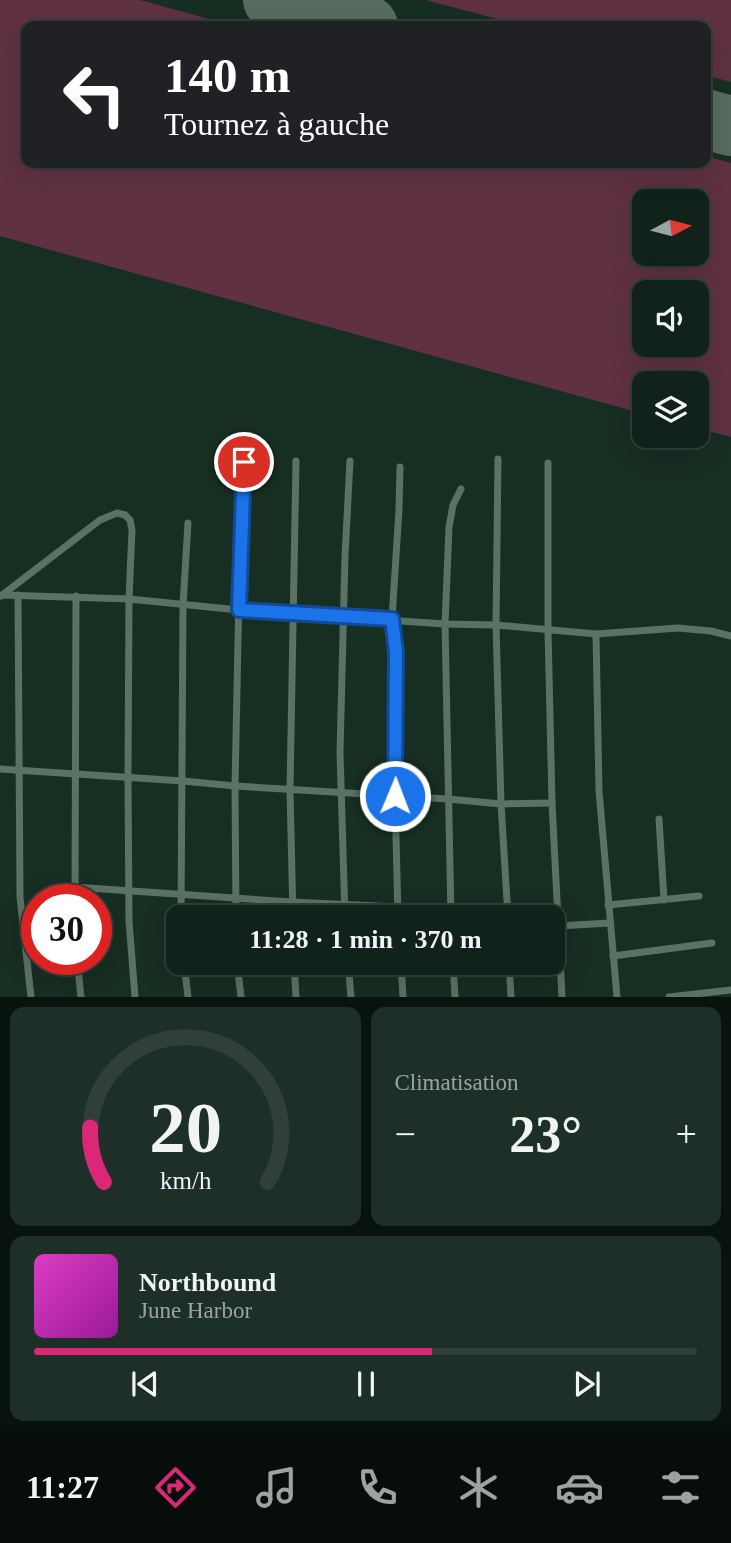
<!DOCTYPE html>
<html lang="fr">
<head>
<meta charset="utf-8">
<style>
	:root { --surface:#11221a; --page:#1e2f27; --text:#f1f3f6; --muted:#9ca4a2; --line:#303f39; --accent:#db2777 }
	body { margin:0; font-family:"Times New Roman",serif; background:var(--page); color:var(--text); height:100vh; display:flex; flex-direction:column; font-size:26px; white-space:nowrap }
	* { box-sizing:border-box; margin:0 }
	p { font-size:23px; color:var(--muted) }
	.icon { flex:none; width:38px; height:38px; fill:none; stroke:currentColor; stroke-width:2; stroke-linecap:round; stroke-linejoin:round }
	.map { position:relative; height:997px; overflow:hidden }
	.details { display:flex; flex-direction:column; gap:10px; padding:10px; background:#09130e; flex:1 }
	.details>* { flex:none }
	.banner { position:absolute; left:21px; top:21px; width:690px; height:147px; border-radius:14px; box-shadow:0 7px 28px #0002,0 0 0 2px var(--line); background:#202124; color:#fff; overflow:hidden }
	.needle { width:46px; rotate:83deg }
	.buttons { position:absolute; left:632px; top:189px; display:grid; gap:14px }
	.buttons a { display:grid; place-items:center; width:77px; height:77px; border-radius:14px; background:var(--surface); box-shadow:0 7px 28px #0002,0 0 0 2px var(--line); font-size:35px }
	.speed { position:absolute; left:21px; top:884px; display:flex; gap:14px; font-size:35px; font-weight:700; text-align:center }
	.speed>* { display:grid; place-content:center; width:91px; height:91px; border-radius:50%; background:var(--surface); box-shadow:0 7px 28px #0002,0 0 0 2px var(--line); line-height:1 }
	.speed .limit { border:10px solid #d22; background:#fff; color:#111 }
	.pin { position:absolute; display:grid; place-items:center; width:60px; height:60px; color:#fff; margin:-30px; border:4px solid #fff; border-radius:50%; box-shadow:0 2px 7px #0007 }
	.me { position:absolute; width:77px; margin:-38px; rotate:1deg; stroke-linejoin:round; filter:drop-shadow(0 0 5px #0008) }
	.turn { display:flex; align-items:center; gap:24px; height:147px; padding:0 28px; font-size:32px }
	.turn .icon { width:91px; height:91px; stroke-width:2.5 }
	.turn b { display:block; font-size:49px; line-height:60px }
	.big { font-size:52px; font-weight:700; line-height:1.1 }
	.details .tile { flex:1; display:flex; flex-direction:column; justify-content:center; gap:10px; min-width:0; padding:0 24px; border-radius:14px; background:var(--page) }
	.details .dial { align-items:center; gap:0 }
	.dial svg { height:182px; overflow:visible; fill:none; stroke:var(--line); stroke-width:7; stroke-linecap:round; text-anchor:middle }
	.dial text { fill:var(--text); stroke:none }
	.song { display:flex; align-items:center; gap:21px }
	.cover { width:84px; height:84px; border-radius:10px; background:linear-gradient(135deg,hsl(310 70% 55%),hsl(300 70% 35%)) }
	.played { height:7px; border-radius:4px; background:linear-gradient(90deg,var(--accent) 60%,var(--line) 60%) }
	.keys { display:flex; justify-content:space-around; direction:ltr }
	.heat { display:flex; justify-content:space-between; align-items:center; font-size:38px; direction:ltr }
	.details .tiles { flex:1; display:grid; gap:10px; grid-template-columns:1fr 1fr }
	.tile:last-child { grid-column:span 2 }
	.trip { position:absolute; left:166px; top:905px; width:399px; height:70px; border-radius:14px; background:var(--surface); box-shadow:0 7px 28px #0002,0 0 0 2px var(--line); font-weight:700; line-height:70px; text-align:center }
	.menu { display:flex; height:112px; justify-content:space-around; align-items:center; background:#070e0a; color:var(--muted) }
	.menu .icon { width:49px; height:49px }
	.menu .current { color:var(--accent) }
	.menu b { font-size:32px; color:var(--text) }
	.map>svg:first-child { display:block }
	.green { fill:#5f3143; fill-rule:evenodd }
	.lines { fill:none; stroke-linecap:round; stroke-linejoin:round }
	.runway { stroke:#586c62; stroke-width:60 }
	.minor { stroke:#597264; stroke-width:7 }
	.route-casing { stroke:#114b97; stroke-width:18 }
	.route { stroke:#1a73e8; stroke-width:12 }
</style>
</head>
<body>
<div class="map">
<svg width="731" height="997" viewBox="0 0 731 997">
	<rect width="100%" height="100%" fill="#172e23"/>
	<!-- green -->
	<g class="green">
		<path d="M0 0H140L235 26H26V163H705V156L731 163V437L697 428 696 383H644V414L0 236ZM644 201H696V254H644ZM644 292H696V345H644Z"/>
		<polygon points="426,0 731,0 731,82 705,75 705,26 523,26"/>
	</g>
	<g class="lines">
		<!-- runway -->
		<g class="runway">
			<polyline points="273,0 368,26"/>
			<polyline points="705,119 731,126"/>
		</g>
		<!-- minor -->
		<g class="minor">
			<polyline points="498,459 496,625 501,804 508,917"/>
			<polyline points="548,463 548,630 552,803 562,997"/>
			<polyline points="2,595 129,599 239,610 445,624 496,625 596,634 678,628 711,631 731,636"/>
			<polyline points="18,595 20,897 31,997"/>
			<polyline points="1,596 100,520 117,513 125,515 130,520 132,530 129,599 128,777 129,921 135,997"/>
			<polyline points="596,634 599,791 617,997"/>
			<polyline points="0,769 183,781 235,786 448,799 501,804 552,803"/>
			<polyline points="659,819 664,900"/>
			<polyline points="74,887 292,902 398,907 451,913 514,917"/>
			<polyline points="75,900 76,596"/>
			<polyline points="608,905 699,896"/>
			<polyline points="181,917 183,605 188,523"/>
			<polyline points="236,917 235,786 240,543 244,462"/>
			<polyline points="293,917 290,790 296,461"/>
			<polyline points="345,917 340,752 345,556 350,461"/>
			<polyline points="398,917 395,796 396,652 392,619 399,509 400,467"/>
			<polyline points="451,917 445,624 449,527 453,505 461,489"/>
			<polyline points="558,926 610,923"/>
			<polyline points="613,956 712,943"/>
			<polyline points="77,959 81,997"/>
			<polyline points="184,962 188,997"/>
			<polyline points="237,962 241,997"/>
			<polyline points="294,962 296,997"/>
			<polyline points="348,962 351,997"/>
			<polyline points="401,962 403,997"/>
			<polyline points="453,962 455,997"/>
			<polyline points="509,962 511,997"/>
			<polyline points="669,997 731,990"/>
		</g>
	</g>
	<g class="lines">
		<!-- route casing -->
		<g class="route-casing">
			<polyline id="route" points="244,462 239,610 392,619 396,652 395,796"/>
		</g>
		<!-- route -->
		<use href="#route" class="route"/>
	</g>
</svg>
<div class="buttons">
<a><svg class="needle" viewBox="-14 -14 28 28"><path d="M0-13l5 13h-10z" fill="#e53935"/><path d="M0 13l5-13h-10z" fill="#9ca4a2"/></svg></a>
<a><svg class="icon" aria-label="sound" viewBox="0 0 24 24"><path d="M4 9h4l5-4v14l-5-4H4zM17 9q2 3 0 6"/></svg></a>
<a><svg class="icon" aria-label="layers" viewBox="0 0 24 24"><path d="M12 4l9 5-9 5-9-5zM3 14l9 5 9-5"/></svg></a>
</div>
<div class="speed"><div class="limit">30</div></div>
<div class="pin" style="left:244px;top:462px;background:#d93025"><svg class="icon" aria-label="arrive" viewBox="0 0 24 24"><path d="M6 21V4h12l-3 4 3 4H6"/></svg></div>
<svg class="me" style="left:395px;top:796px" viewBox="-20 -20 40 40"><circle r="17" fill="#1a73e8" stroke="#fff" stroke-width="3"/><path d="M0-11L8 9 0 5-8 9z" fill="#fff"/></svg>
<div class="trip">11:28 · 1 min · 370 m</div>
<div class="banner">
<div class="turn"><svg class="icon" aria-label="left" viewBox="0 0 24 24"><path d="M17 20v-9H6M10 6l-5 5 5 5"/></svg><div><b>140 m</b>Tournez à gauche</div></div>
</div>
</div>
<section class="details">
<div class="tiles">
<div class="tile dial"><svg viewBox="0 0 100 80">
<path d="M14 69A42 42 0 1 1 86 69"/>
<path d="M14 69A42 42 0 0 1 8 45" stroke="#db2777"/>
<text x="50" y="56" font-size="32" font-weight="700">20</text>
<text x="50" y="72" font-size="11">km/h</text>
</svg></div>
<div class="tile"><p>Climatisation</p>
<div class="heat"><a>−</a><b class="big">23°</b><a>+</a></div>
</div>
<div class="tile">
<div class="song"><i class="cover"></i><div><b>Northbound</b><p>June Harbor</p></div></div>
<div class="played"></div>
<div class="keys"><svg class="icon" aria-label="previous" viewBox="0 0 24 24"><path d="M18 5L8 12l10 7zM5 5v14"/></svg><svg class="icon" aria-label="pause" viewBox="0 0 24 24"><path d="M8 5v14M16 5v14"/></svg><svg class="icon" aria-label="next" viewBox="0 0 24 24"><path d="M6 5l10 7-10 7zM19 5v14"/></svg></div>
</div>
</div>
</section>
<nav class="menu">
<b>11:27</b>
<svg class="icon current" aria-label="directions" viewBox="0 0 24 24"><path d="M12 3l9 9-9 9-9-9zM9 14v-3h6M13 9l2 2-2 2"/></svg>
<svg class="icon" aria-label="music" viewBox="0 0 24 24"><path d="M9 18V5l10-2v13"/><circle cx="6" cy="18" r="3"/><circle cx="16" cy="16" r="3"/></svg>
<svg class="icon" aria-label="phone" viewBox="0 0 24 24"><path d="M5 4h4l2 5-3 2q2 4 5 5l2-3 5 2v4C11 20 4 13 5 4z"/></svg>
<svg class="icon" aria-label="climate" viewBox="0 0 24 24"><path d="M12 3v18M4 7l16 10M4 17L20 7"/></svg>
<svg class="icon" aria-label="car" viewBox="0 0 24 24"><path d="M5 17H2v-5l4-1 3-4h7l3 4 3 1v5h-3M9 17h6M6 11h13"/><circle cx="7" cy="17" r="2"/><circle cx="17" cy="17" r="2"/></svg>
<svg class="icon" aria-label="filters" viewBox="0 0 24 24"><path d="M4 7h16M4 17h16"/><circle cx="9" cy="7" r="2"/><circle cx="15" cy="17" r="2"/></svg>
</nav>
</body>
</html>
